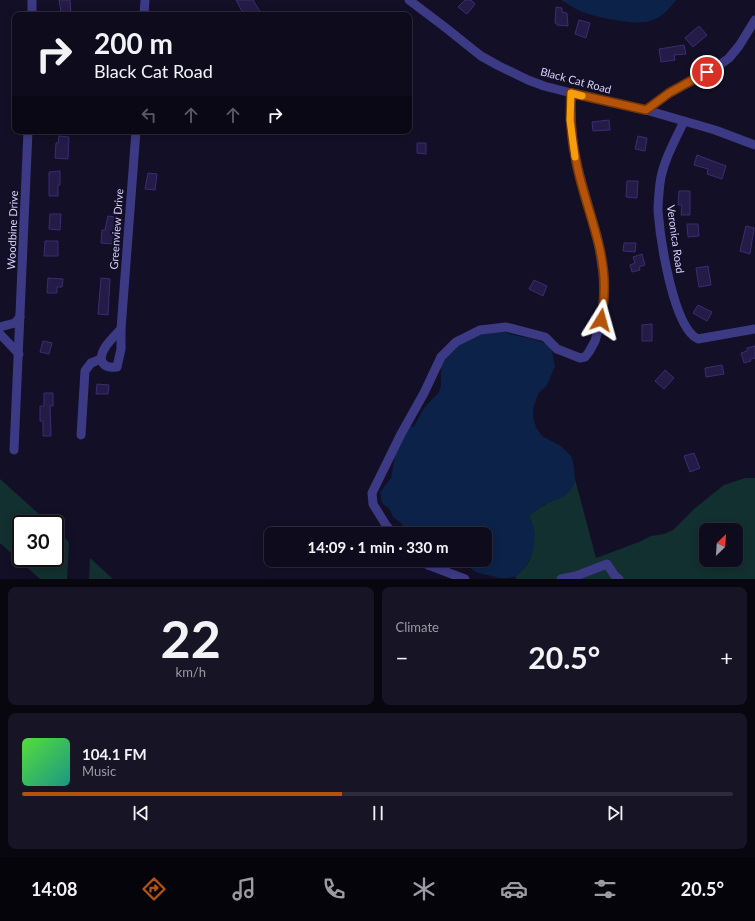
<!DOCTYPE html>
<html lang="en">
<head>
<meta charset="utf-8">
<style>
	:root { --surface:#0e0b1c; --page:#171425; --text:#f1f3f6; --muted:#9b9ba3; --line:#2e2b3b; --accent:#b45309 }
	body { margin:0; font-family:Lato,sans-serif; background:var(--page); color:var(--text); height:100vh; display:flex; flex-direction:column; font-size:15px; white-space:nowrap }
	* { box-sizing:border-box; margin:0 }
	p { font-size:13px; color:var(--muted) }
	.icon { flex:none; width:22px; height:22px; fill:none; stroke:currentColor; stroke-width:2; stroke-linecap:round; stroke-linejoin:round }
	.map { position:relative; height:579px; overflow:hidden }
	.sheet { display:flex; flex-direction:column; gap:8px; padding:8px; background:#08060f; flex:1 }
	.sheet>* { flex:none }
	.hud { position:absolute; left:12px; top:12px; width:400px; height:122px; border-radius:8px; box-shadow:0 2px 10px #0003,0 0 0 1px var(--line); background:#0e0b1c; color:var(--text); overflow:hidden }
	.needle { width:26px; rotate:25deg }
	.buttons { position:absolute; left:699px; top:523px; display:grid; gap:8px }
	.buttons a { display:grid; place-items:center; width:44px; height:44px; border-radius:8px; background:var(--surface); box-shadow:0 2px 10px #0003,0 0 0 1px var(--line); font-size:20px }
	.speed { position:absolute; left:12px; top:515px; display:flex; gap:8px; font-size:20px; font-weight:700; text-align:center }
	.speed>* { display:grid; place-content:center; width:52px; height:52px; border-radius:50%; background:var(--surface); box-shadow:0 2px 10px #0003,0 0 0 1px var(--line); line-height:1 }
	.speed .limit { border:2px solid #111; border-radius:6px; background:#fff; color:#111 }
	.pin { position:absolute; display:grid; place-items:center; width:34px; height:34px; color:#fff; margin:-17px; border:2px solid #fff; border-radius:50%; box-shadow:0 1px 4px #0007 }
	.me { position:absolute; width:44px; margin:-22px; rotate:8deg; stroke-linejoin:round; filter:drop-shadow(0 0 3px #0008) }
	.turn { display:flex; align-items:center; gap:14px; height:84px; padding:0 16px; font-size:18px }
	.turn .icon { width:52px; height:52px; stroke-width:2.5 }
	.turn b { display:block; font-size:28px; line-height:34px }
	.lanes { display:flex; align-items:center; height:38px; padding:0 16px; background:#0003; justify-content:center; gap:20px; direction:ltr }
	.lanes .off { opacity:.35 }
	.big { font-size:30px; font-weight:700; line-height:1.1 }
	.sheet .tile { flex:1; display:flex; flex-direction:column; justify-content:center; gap:6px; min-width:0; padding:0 14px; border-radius:8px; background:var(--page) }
	.sheet .dial { align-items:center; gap:0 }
	.dial b { font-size:52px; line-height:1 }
	.song { display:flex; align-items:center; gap:12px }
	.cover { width:48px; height:48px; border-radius:6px; background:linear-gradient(135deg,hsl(110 70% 55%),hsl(170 70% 35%)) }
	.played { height:4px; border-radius:2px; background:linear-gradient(90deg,var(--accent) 45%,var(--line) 45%) }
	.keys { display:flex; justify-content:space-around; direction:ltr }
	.heat { display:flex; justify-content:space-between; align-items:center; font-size:22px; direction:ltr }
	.sheet .tiles { flex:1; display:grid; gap:8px; grid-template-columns:1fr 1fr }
	.tile:last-child { grid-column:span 2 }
	.trip { position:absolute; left:264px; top:527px; width:228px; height:40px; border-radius:8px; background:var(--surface); box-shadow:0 2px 10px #0003,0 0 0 1px var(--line); font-weight:700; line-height:40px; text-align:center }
	.menu { display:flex; height:64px; justify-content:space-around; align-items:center; background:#06040b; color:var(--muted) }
	.menu .icon { width:28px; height:28px }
	.menu .selected { color:var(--accent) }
	.menu b { font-size:18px; color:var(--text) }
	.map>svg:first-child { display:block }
	.green { fill:#12302f; fill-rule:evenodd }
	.water { fill:#0c2248 }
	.building { fill:#241b47; stroke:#3b2d73 }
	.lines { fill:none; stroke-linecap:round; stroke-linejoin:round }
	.minor { stroke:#3d3a85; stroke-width:9 }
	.route-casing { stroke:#753606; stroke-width:10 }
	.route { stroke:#b45309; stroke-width:7 }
	.slow { stroke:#f59e0b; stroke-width:7 }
	.labels { text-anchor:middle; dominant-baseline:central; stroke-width:4; stroke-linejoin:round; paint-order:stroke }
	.street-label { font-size:11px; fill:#d9d4ff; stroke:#130f26 }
</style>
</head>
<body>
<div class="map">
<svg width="755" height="579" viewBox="0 0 755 579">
	<rect width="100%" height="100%" fill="#130f26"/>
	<!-- green -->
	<g class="green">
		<path d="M745 478H755V579H516L515 577C518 574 523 570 526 566 532 560 535 538 534 530 533 524 529 521 530 515 534 512 538 508 543 506 556 498 571 496 575 479L596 558 639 542 651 536 664 534 673 530 694 509 724 485ZM706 530H736V560H706Z"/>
		<polygon points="0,479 50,524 21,524 21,558 55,558 55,529 69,542 67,579 40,579 0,543"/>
		<polygon points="90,558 113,579 89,579"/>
	</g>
	<!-- water -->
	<g class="water">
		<path d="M561 0H676C669 9 662 18 650 21 635 26 595 17 580 11 573 8 567 3 561 0Z"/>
		<path d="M503 330 509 334 533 339 547 344 552 351 555 366 547 385 538 394 533 409V417L536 427 542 436 561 446 571 456 573 461 575 479 574 484 570 491 564 496 542 506 530 515C529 520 533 524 534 529 537 545 529 571 513 577 507 579 498 578 492 576 478 573 472 573 465 560H485V534H409L401 523 393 517 389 508 382 503 380 492 391 478 395 455 409 427 414 426 424 408 439 392 441 385V366L447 354 470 336Z"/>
	</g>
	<!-- building -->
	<g class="building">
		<polygon points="59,0 70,0 71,15 66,15 66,12 61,12"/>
		<polygon points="236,0 253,0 261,13 258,15 249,15 247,11 243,13"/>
		<polygon points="465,0 471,0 475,4 467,14 458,7"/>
		<polygon points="556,7 562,8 562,12 567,13 568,26 557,25 557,24 555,23"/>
		<polygon points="579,20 590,23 586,38 575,34"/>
		<polygon points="699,26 707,35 693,47 685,38"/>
		<polygon points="684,45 686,54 674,55 675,60 661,62 659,49"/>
		<polygon points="609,120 610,130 593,131 592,122"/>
		<polygon points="59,136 69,137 68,159 55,158 56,143 58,143"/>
		<polygon points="638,136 647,138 645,151 635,149"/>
		<polygon points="417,143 426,143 426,154 417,153"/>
		<polygon points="697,155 726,166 722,179 707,174 708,169 694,165"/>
		<polygon points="60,171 60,185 58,185 58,196 49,196 49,172"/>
		<polygon points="148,173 157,174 155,190 145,189"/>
		<polygon points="627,181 638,181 637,198 626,197"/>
		<polygon points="679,191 690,191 690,215 681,215 682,205 678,205"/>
		<polygon points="50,214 61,214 60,230 49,229"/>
		<polygon points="108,216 115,217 114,228 116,228 114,244 101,243 102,230 105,230"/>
		<polygon points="687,224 698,224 699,236 688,237"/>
		<polygon points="746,226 754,228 750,254 740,251"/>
		<polygon points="45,241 58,241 58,256 44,256"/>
		<polygon points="624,243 636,243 635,252 623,251"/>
		<polygon points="642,254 645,265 639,267 640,270 632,272 630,265 635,263 633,257"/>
		<polygon points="708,266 711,285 699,287 696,268"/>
		<polygon points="48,278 63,279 62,287 57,287 57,293 47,293"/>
		<polygon points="101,278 110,279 108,315 98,314"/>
		<polygon points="534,280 547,286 543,296 529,289"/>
		<polygon points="698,305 712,312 707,321 693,313"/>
		<polygon points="652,324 652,341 642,341 642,325"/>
		<polygon points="43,341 52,343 49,354 40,352"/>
		<polygon points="755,346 755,358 750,359 751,361 744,363 741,353 747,351 747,348"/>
		<polygon points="722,365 724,374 706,377 705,368"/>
		<polygon points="665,370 674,378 664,389 655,381"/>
		<polygon points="97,384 109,385 108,394 96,394"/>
		<polygon points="44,393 53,393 53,406 50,406 51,436 43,436 43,421 40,421 40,406 44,406"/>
		<polygon points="694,453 700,468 690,472 684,456"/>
	</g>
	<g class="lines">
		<!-- minor -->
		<g class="minor">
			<polyline points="409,0 446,28 481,56 499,66 528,80 544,86 575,94 646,110 715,130 755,145"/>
			<polyline points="32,15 32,0"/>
			<polyline points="144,15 145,0"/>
			<polyline points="646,110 669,93 717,67 729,58 739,46 755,20"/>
			<path d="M684 121C675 141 663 161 660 183 659 192 658 202 658 211 660 237 673 328 698 339L755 329"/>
			<polyline points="0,327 15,323 20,317"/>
			<polyline points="0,334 19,354"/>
			<path d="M101 359C103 367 110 368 117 367L121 349V329"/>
			<path d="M81 435 85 371 91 363 101 359C102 347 113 338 121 329L136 131"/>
			<polyline points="14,450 28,131"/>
			<polyline points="393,534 386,525 373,504 372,493 401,434 424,393 441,357 456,342 480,330 506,327 545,337 557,349 580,358 585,357 589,352 595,341 601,320 604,295 603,274 598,240 576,162 570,120 571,93"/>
			<polyline points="421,560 428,565 465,579"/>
			<polyline points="561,579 576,576 607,564 615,576 619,579"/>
		</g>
	</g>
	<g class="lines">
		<!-- route casing -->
		<g class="route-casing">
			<path id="route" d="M601 320C602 312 604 303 604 295 607 249 584 205 576 160 571 138 570 116 571 93L646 110 669 93 707 72"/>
		</g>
		<!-- route -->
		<use href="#route" class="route"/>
		<!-- slow -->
		<polyline class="slow" points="575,157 570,120 571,93 582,96"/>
	</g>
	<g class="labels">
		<!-- street labels -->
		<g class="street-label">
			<text transform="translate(576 80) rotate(15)">Black Cat Road</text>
			<text transform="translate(116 229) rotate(-86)">Greenview Drive</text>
			<text transform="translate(12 230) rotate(-88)">Woodbine Drive</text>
			<text transform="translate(676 239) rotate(82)">Veronica Road</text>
		</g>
	</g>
</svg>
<div class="buttons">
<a><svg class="needle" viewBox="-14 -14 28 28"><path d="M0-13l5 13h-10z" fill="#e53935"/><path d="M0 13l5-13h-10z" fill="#9b9ba3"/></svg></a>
</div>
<div class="speed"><div class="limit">30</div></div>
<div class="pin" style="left:707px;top:72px;background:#d93025"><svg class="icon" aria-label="arrive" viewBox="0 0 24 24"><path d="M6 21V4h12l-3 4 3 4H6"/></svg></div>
<svg class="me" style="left:601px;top:320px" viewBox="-20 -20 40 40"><path d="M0-17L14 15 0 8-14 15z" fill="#b45309" stroke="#fff" stroke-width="4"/></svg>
<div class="trip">14:09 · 1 min · 330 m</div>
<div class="hud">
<div class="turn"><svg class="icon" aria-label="right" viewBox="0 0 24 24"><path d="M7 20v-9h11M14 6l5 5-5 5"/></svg><div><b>200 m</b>Black Cat Road</div></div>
<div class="lanes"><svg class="icon off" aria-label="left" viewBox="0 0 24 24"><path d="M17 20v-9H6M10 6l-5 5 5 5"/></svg><svg class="icon off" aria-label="ahead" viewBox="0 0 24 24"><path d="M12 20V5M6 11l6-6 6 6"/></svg><svg class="icon off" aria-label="ahead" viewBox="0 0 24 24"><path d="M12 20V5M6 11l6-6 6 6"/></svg><svg class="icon" aria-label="right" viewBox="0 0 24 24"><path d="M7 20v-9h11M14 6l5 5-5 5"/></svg></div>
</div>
</div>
<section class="sheet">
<div class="tiles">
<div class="tile dial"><b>22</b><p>km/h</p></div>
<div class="tile"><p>Climate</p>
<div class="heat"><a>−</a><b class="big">20.5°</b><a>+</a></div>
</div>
<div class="tile">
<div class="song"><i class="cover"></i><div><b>104.1 FM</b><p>Music</p></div></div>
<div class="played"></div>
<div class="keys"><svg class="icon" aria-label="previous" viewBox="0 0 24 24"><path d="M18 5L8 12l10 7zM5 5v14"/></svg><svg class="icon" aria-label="pause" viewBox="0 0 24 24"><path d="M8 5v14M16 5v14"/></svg><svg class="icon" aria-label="next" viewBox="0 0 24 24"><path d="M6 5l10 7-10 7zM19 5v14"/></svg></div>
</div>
</div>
</section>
<nav class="menu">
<b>14:08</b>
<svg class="icon selected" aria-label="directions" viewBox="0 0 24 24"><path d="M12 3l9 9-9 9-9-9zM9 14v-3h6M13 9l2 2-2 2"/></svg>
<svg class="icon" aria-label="music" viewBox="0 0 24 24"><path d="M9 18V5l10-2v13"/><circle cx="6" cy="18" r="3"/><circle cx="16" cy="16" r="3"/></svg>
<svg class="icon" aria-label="phone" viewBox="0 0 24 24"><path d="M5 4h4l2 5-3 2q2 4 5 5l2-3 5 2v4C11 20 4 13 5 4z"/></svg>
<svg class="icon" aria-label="climate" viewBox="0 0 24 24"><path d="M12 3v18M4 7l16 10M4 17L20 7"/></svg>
<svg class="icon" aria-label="car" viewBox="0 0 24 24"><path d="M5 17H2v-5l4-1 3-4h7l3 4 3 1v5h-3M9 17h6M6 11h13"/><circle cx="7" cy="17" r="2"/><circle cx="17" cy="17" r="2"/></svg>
<svg class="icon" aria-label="filters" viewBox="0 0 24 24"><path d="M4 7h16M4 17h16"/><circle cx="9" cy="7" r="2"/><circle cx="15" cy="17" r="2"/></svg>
<b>20.5°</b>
</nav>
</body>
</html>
